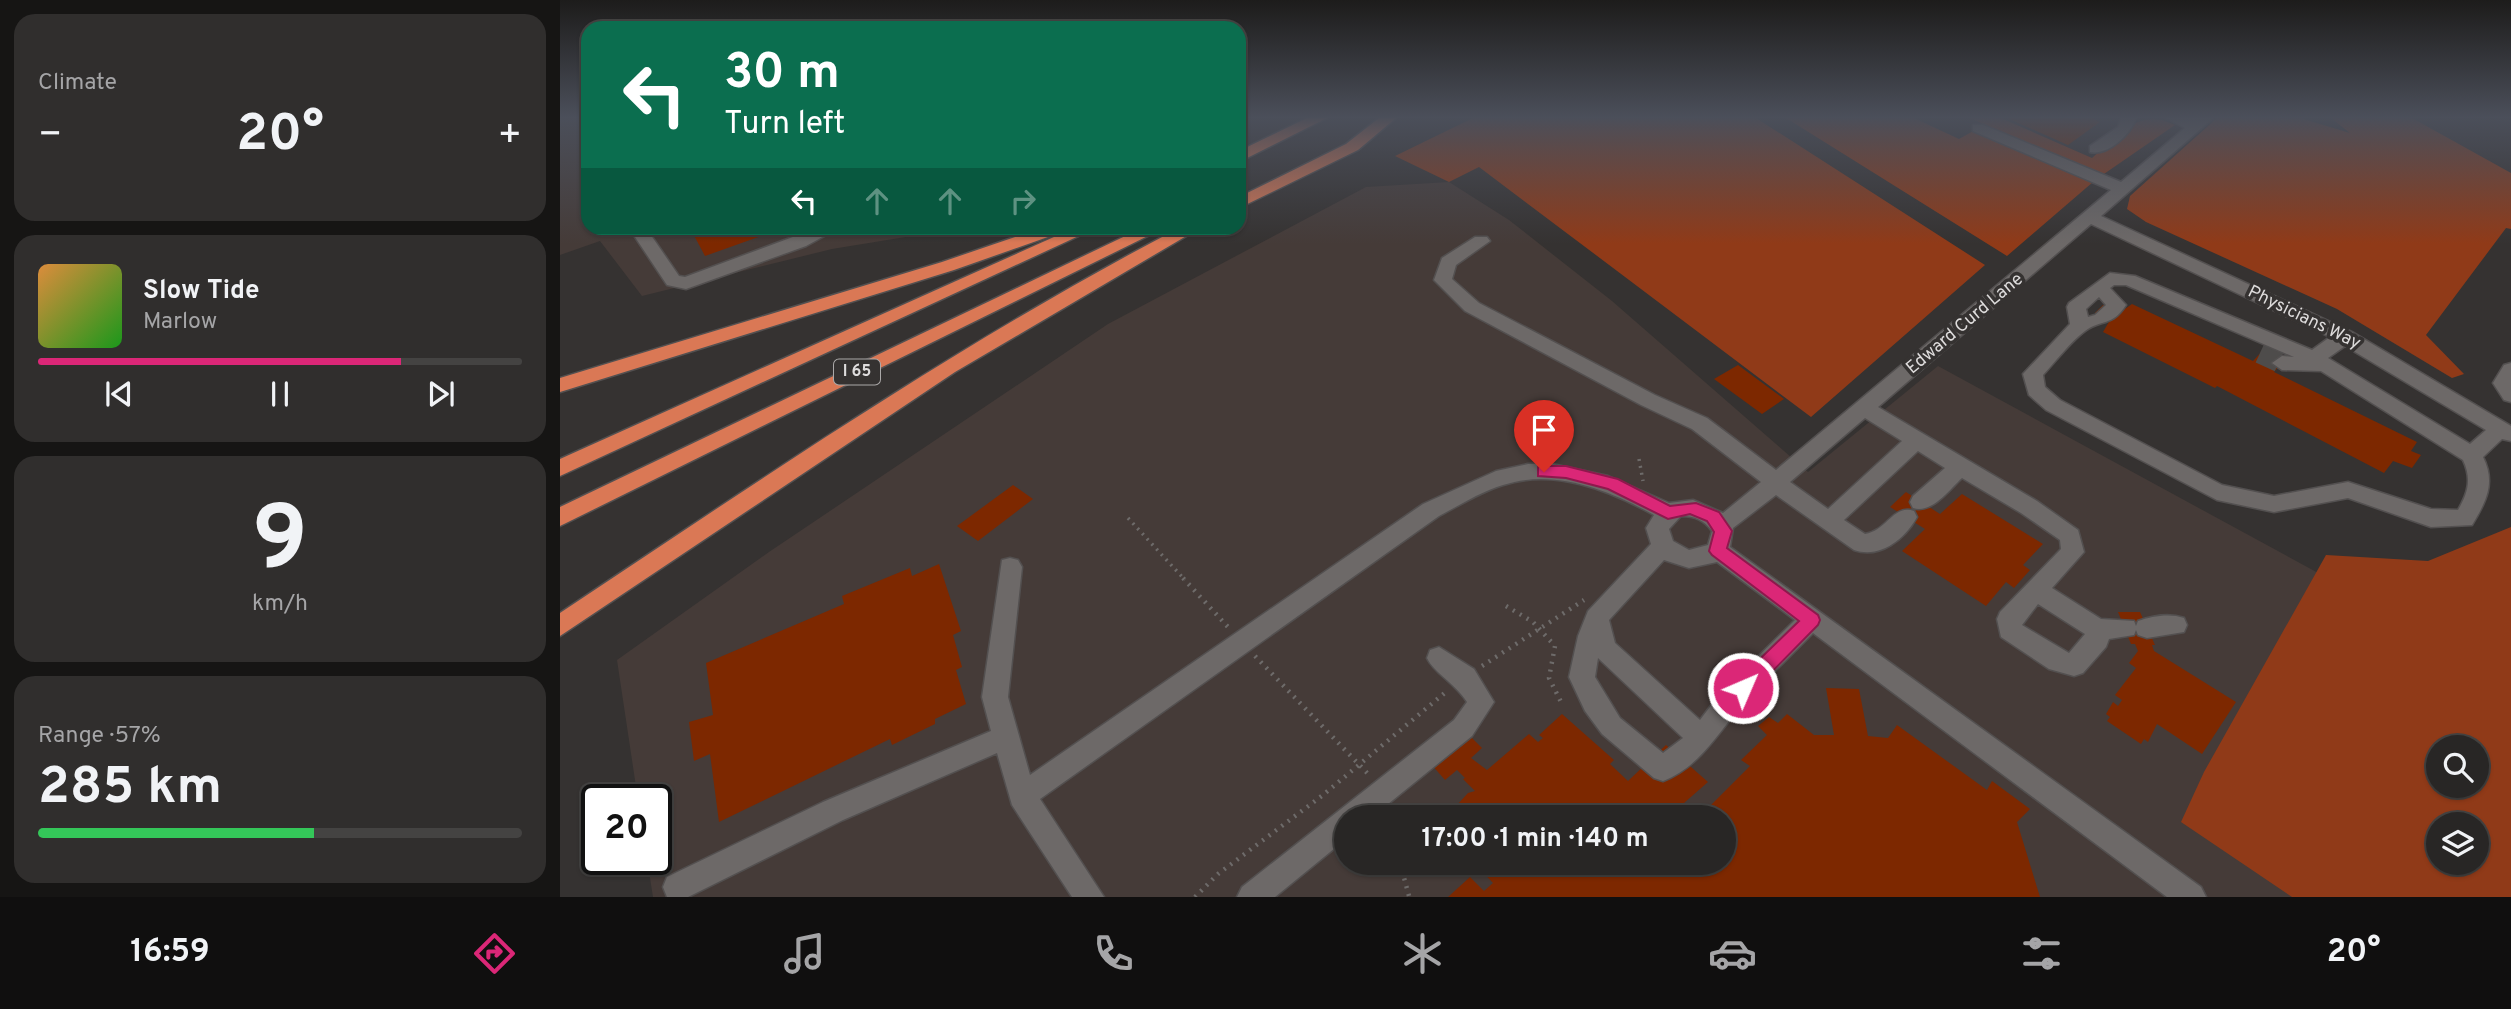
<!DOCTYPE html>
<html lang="en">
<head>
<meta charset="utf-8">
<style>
	:root { --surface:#282625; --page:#302e2d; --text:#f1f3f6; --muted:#a5a5a7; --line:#444342; --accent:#db2777 }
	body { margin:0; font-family:Overpass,sans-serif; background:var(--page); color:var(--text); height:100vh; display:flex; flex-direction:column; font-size:26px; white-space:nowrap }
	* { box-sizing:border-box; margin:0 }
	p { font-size:23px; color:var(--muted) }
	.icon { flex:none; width:38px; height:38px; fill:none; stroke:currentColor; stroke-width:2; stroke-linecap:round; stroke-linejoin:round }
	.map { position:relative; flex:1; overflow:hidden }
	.side { display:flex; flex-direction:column; gap:14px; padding:14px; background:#161514; width:560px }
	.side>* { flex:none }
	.top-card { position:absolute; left:21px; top:21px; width:665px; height:214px; border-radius:21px; box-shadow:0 2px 5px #0004,0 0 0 2px var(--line); background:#0b6e4f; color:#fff; overflow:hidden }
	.controls { position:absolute; left:1866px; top:735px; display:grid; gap:14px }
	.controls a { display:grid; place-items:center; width:63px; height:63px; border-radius:50%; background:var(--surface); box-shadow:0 2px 5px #0004,0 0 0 2px var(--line); font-size:35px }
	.speed { position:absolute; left:21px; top:784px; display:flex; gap:14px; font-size:35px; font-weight:700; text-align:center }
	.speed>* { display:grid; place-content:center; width:91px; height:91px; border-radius:50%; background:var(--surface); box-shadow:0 2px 5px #0004,0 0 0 2px var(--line); line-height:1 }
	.speed .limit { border:4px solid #111; border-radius:10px; background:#fff; color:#111 }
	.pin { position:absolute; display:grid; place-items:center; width:60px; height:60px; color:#fff; margin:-72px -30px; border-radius:50% 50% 50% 0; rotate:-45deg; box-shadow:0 0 7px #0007 }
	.pin .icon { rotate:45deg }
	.me { position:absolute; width:77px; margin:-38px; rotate:45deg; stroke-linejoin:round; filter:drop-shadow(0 0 5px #0008) }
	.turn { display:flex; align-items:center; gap:24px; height:147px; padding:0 28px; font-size:32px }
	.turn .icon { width:91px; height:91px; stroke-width:2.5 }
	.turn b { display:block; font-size:49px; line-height:60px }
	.lanes { display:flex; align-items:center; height:66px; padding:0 28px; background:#0003; justify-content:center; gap:35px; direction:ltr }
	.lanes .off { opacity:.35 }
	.big { font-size:52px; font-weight:700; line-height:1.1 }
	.side .tile { flex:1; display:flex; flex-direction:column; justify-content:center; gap:10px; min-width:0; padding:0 24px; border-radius:21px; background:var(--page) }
	.side .dial { align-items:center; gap:0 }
	.dial b { font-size:91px; line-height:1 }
	.song { display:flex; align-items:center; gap:21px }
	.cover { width:84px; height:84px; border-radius:10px; background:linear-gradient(135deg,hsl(30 70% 55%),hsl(120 70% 35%)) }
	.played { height:7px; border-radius:4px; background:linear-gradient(90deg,var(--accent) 75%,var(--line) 75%) }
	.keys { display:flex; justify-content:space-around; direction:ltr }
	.heat { display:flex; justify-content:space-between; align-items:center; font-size:38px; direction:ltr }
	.charge { height:10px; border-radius:5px; background:linear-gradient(90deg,#34c759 57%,var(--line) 0) }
	.trip { position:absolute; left:774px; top:805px; width:402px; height:70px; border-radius:35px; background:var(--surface); box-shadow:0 2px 5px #0004,0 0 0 2px var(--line); font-weight:700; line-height:70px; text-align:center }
	.tabs { display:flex; height:112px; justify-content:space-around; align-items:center; background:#100f0f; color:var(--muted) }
	.tabs .icon { width:49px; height:49px }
	.tabs .current { color:var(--accent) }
	.tabs b { font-size:32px; color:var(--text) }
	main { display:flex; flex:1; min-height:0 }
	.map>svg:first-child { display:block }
	.built { fill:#453b38; fill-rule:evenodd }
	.forest { fill:#903a18; fill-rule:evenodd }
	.building { fill:#7d2800 }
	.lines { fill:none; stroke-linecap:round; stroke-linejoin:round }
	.minor-tunnel { stroke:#4e4c4b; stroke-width:21; stroke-dasharray:21 10; stroke-linecap:butt }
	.minor-casing { stroke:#535050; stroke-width:3 }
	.highway-casing { stroke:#535050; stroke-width:3 }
	.path-far1 { stroke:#6e6b6a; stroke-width:3.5; stroke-dasharray:2 5; stroke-linecap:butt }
	.path { stroke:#6e6b6a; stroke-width:4.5; stroke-dasharray:2 6; stroke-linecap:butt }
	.minor { fill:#6d6968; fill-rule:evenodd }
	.highway { fill:#da7855; fill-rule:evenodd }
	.route { fill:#db2777; stroke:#8e194d; stroke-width:2 }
	.labels { text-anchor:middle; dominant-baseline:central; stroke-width:7; stroke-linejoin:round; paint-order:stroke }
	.shield { fill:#353231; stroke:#aba9a9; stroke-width:2 }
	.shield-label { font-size:16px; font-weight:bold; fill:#dedcdc }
	.street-label { font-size:18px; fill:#dedcdc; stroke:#353231 }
</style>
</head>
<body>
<main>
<section class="side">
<div class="tile"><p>Climate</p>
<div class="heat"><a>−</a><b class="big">20°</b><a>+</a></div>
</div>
<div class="tile">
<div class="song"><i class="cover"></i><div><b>Slow Tide</b><p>Marlow</p></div></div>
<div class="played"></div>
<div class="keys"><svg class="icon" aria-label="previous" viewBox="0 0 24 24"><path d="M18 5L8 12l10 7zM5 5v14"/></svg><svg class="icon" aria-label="pause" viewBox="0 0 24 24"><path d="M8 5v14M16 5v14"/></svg><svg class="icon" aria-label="next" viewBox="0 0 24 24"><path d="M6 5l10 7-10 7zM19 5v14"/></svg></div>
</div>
<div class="tile dial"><b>9</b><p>km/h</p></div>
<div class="tile"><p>Range · 57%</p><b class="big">285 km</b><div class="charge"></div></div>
</section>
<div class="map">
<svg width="1951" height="897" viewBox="0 0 1951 897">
	<rect width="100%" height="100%" fill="#353231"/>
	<!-- built -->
	<g class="built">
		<polygon points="0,118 28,118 28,228 382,228 364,234 272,249 82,296 40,241 0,255"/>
		<path d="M889 182 949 220 1052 301 1248 472 1378 366 1782 586 1791 897H93L87 859H96V800H78L57 660 209 552 548 324 806 187ZM786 817H1164V863H786Z"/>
	</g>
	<!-- forest -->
	<g class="forest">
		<polygon points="913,118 1196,118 1425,265 1251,417 919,167 889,182 835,156"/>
		<polygon points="1226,118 1354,118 1399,139 1415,130 1533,182 1447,256"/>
		<path d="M1410 118H1441L1532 158C1560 135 1578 107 1615 125L1541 176Z"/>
		<polygon points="1657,118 1740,118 1790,133 1771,118 1852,118 1951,173 1951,229 1946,228 1866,335 1904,374 1892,378 1777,309 1586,222 1567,209 1570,196"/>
		<path d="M1951 527V897H1732L1621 822 1644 772 1766 555 1868 561ZM1916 747V786H1878V747ZM1916 824V863H1878V824Z"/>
	</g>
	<!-- building -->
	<g class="building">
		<polygon points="1447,118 1532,118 1540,122 1508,145"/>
		<polygon points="130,228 224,228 145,256"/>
		<polygon points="1572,304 1693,361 1705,348 1726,358 1714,372 1857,442 1851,451 1861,455 1852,468 1833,461 1824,473 1657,386 1655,388 1543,332 1550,320 1535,313 1543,305 1559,313"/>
		<polygon points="1178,365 1224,399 1202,414 1154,379"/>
		<polygon points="453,485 473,499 418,541 397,526"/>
		<polygon points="1346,492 1380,514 1402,494 1483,544 1463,565 1470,570 1454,588 1446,582 1426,606 1342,551 1365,529 1330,507"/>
		<polygon points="379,564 401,631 393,635 402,667 396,670 406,704 375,719 375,724 332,745 330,739 159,822 150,754 134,761 129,722 153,715 146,663 284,604 282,596 350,568 352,576"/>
		<polygon points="1558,612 1580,612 1595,645 1592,645 1594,651 1676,702 1642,754 1597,724 1588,742 1584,739 1581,744 1547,721 1550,717 1546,714 1553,702 1558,706 1562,700 1555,695 1576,668 1569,663 1578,651 1575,644 1571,644"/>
		<polygon points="1266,688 1299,689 1308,736 1328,738 1337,725 1427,790 1432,781 1470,809 1457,822 1480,897 888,897 910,877 924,891 933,883 914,863 1164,863 1164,817 1139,817 1190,766 1181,760 1207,735 1198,726 1209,717 1218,723 1227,714 1254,735 1274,735"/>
		<polygon points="1002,714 1054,760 1050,764 1068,781 1106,745 1148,782 1108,817 907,817 896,806 908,793 915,791 903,779 905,778 897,770 885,780 864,756 900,726 922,748 911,758 927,770 969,734 978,742 983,738 979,735"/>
	</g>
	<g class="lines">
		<!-- minor-tunnel -->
		<polyline class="minor-tunnel" points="1700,353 1722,363"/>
		<!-- minor casing -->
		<g class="minor-casing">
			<g id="minor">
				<path d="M1561 118H1576C1571 134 1548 156 1530 152V146L1558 127Z"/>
				<path d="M1606 118H1653L1541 216 1792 332 1951 426V441L1942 439 1923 457C1936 483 1926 502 1912 525L1871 527 1788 498 1714 512 1657 500 1486 410 1469 395 1463 374 1510 324 1507 307 1509 303 1550 273 1575 276 1752 350 1770 337 1531 224 1318 407 1477 501 1518 530 1524 552 1492 588 1541 619 1574 621 1576 626 1578 621C1592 616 1610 613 1624 618L1627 625 1624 632 1587 638 1578 635 1576 630 1574 635 1549 639 1546 647 1523 673 1514 676 1489 669 1441 637 1437 619 1440 612 1501 549 1500 540 1461 513 1402 478C1389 490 1372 514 1353 508L1350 502 1353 496 1385 468 1358 451 1284 520 1305 534C1327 531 1333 504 1354 511L1357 517C1345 539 1320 559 1294 550L1216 495 1173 528 1170 547 1641 887 1646 897H1607L1253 633C1228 659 1200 684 1177 711 1155 738 1137 768 1103 781L1094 778 1042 734 1025 711 1009 677 1018 636 1028 611 1091 544 1086 528 1094 515C1049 490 994 468 943 485 920 492 900 505 879 516L480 799 544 897H512L452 805 437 753 283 820 128 897H107L103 887 107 877 263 802 431 731 422 697 442 560 450 558 458 560 462 567 448 697 470 775 863 504 936 471 968 464H992L1048 476 1109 503 1133 500 1163 513 1201 482 1132 429 1081 405 905 311 874 280 882 258 915 237H927L930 241 896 265 892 279 919 303 1095 395 1147 418 1216 470 1551 190 1413 131V125H1423L1561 182 1625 128ZM1554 285H1566L1734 357 1722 356 1712 363 1722 370 1761 371 1903 460C1912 479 1908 493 1898 510L1871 509 1788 482 1714 496 1662 485 1500 400 1485 387 1483 375C1496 361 1510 342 1525 331 1541 319 1552 327 1566 305L1550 288ZM1539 297 1546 305 1535 315 1528 317 1526 309ZM1785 346 1926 430 1910 444 1768 358ZM1305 418 1342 441 1268 509 1230 482ZM1121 516C1135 516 1144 520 1152 531L1148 545 1129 550 1113 541 1109 529ZM1104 560 1129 568 1157 562 1235 620 1159 695 1140 720 1055 643 1049 620ZM1478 604 1525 634 1509 653 1462 625ZM1038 658 1123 738 1103 753 1060 718 1035 677Z"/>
				<polygon points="69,228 86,228 119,276 125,277 257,228 279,228 246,246 126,289 107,285"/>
				<polygon points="1951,363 1951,402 1944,400 1933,383 1944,365"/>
				<path d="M879 647 914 669 934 702 912 736 812 817H786V839L715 897H677L682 887 894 720 907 702C895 683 874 673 867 658L870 650Z"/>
			</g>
		</g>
		<!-- highway casing -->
		<g class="highway-casing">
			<g id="highway">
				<polygon points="747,118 767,118 679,162 679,151"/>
				<polygon points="819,118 836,118 798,150 679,208 679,197 786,144"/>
				<polygon points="481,228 505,228 502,232 394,270 0,392 0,378 382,262"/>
				<polygon points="514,228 536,228 0,476 0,459"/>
				<polygon points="582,228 604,228 0,526 0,507"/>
				<path d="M619 228H640L395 372 0 636V613C203 478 403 341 619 228Z"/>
			</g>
		</g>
		<!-- path-far1 -->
		<g class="path-far1">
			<polyline points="1079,459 1083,481"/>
			<polyline points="568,518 625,580"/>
		</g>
		<!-- path -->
		<g class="path">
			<polyline points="623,578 668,627"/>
			<polyline points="946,606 973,622 995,646 989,678 1002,704"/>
			<polyline points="695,656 811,777"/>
			<polyline points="922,666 1024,600"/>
			<polyline points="840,863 849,896"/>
			<polyline points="635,897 658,874 763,795 887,691"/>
		</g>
		<!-- minor -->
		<use href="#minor" class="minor"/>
		<!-- highway -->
		<use href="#highway" class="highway"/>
	</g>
	<!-- sky -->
	<linearGradient id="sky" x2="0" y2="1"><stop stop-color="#1d1c1b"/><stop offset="0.48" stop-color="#4b4f5a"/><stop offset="1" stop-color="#4b4f5a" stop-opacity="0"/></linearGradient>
	<rect width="1951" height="244" fill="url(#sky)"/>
	<!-- route -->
	<polygon class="route" points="984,466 1006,466 1058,479 1110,506 1136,503 1159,512 1172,531 1167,548 1258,615 1260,620 1258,625 1190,694 1183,697 1176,694 1173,688 1176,682 1239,621 1152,555 1149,551 1154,532 1147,521 1130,514 1108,519 1048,489 1006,478 978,476 978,467"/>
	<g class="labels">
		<!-- shield labels -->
		<rect class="shield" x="274" y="359.5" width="46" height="25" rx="5"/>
		<g class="shield-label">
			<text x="297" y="372">I 65</text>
		</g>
		<!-- street labels -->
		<g class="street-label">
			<text transform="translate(1744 318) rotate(26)">Physicians Way</text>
			<text transform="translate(1405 324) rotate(-40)">Edward Curd Lane</text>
		</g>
	</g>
</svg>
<div class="controls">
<a><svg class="icon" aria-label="search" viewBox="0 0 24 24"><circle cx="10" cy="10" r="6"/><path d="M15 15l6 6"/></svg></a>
<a><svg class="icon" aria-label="layers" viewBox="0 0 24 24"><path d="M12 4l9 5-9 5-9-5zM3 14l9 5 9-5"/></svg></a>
</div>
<div class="speed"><div class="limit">20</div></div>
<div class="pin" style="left:984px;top:472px;background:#d93025"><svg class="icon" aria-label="arrive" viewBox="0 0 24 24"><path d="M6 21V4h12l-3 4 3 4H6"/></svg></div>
<svg class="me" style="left:1183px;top:688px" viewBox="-20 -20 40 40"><circle r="17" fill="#db2777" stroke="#fff" stroke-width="3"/><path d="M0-11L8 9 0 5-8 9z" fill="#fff"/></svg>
<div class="trip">17:00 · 1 min · 140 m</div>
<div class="top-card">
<div class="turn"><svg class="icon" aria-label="left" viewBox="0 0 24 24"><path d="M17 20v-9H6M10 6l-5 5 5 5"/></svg><div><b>30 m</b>Turn left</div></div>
<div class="lanes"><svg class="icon" aria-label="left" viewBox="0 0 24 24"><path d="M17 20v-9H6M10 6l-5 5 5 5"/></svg><svg class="icon off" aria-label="ahead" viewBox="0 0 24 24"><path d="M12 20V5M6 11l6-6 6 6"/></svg><svg class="icon off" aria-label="ahead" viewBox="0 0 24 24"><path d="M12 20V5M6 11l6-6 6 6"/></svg><svg class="icon off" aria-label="right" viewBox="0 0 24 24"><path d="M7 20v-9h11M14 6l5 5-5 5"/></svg></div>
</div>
</div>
</main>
<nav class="tabs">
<b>16:59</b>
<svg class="icon current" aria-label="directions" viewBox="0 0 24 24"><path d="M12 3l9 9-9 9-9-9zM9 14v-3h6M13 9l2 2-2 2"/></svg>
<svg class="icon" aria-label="music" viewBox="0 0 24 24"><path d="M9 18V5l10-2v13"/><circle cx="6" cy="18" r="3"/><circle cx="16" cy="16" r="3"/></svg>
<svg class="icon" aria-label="phone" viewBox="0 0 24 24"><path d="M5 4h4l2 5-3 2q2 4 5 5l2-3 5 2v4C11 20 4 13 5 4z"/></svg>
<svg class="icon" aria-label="climate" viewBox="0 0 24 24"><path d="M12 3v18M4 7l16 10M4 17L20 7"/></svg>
<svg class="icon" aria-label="car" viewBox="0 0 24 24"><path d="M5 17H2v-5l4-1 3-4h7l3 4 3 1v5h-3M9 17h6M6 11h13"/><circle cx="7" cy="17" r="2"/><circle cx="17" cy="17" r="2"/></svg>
<svg class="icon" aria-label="filters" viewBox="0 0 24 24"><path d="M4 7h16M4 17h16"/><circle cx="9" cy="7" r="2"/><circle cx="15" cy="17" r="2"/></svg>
<b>20°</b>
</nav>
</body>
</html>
